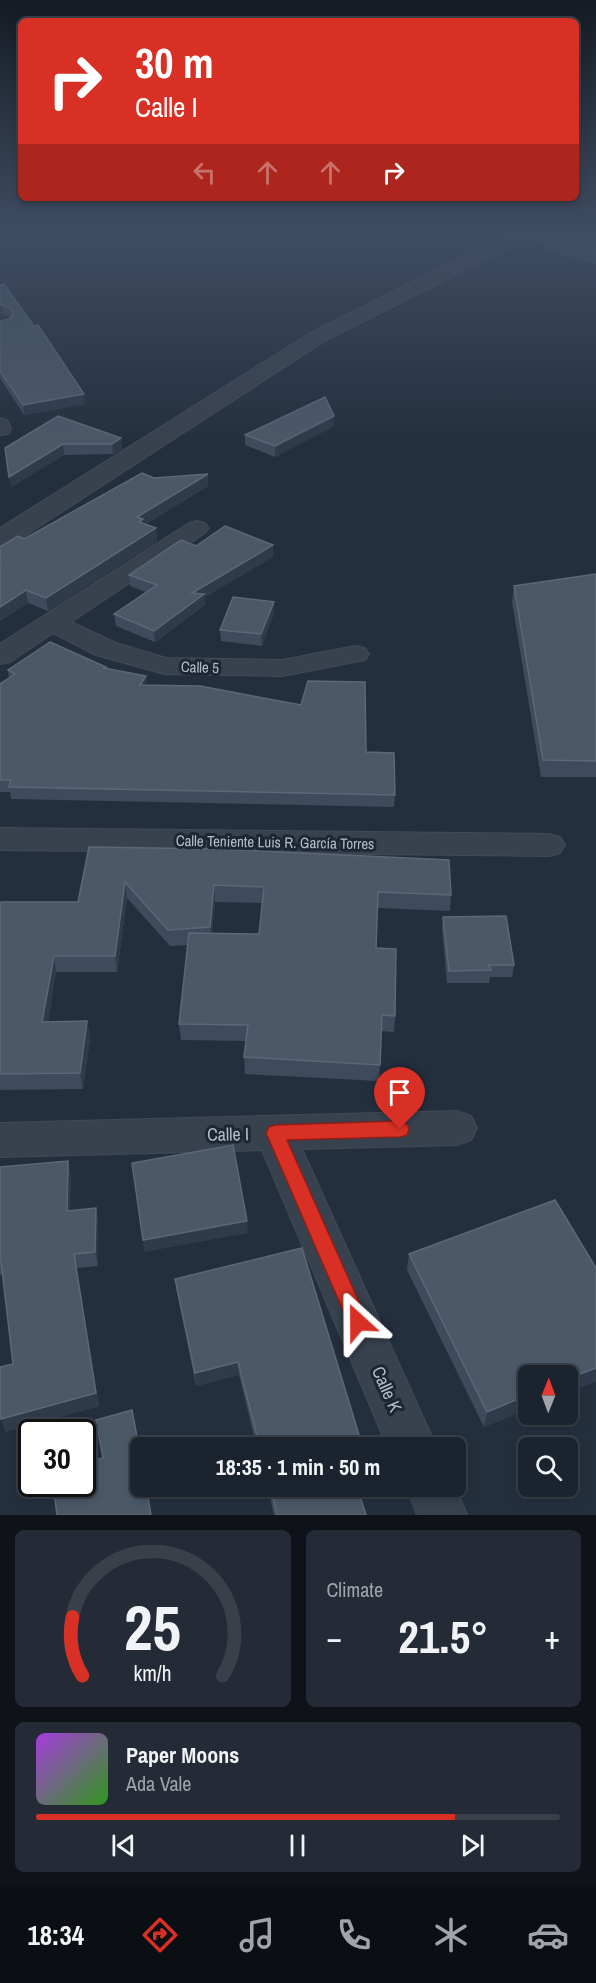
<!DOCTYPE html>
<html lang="en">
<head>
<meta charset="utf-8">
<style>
	:root { --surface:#1b232e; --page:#242b36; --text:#f1f3f6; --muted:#a0a4aa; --line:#39404a; --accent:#d93025 }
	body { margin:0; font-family:"Archivo Narrow",sans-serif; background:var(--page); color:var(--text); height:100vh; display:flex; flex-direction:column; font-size:22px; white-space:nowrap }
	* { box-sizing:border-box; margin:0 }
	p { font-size:20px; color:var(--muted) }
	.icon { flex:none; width:33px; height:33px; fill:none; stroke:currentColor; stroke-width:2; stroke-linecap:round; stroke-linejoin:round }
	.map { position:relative; height:1515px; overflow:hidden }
	.drawer { display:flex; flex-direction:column; gap:15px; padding:15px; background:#0f1319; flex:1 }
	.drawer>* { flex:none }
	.top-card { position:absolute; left:18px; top:18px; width:561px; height:183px; border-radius:9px; box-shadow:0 3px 9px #0003,0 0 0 2px var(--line); background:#d93025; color:#fff; overflow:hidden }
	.needle { width:39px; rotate:1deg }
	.fabs { position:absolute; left:518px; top:1365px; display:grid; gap:12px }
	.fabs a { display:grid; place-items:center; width:60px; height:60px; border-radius:9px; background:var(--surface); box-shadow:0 3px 9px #0003,0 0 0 2px var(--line); font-size:30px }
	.speed { position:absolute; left:18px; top:1419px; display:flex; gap:12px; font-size:30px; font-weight:700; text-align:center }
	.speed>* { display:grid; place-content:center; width:78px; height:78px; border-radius:50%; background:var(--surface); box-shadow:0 3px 9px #0003,0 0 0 2px var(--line); line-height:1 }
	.speed .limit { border:3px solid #111; border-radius:9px; background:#fff; color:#111 }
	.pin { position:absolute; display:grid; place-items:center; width:51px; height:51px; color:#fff; margin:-62px -26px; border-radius:50% 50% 50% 0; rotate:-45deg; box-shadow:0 0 6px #0007 }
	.pin .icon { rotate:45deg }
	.me { position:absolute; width:66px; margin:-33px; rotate:336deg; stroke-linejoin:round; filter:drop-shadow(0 0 4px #0008) }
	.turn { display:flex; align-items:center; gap:21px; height:126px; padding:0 18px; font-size:27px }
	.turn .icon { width:78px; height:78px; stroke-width:2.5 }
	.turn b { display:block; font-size:42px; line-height:51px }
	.lanes { display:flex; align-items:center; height:57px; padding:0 18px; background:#0003; justify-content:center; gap:30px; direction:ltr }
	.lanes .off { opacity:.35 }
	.big { font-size:45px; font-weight:700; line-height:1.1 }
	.drawer .card { flex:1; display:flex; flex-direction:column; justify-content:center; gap:9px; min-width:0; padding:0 21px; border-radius:9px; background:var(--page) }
	.drawer .dial { align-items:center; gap:0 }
	.dial svg { height:156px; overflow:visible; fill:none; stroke:var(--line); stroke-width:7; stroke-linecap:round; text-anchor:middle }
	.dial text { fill:var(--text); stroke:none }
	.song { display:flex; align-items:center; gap:18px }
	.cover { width:72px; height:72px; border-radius:9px; background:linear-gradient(135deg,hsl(280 70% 55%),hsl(110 70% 35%)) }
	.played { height:6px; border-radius:3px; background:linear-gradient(90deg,var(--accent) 80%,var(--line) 80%) }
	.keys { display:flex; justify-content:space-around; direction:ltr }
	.heat { display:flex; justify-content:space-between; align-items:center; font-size:33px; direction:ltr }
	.drawer .tiles { flex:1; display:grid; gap:15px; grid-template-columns:1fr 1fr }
	.card:last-child { grid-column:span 2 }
	.trip { position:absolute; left:130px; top:1437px; width:336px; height:60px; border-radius:9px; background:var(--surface); box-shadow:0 3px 9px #0003,0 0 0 2px var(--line); font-weight:700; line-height:60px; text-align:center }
	.menu { display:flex; height:96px; justify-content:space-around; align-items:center; background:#0b0e12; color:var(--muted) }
	.menu .icon { width:42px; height:42px }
	.menu .active { color:var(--accent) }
	.menu b { font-size:27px; color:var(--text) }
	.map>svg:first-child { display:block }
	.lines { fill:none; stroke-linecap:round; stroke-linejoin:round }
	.minor-casing { stroke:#414a57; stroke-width:2 }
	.tertiary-casing { stroke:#414a57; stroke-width:2 }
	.minor { fill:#38414e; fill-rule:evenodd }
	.tertiary { fill:#38414e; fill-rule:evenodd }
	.wall { fill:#3f4b5c; fill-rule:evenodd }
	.shaded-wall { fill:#2f3b4b }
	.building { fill:#4b5868; stroke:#5c6777; stroke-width:1.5 }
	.route { fill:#d93025; stroke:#8d1f18; stroke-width:1.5 }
	.labels { text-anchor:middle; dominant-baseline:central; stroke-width:6; stroke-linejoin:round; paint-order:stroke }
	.street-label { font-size:15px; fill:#b4bcc9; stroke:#1d2633 }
	.near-street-label { font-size:18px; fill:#b4bcc9; stroke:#1d2633 }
</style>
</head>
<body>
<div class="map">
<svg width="596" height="1515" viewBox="0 0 596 1515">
	<rect width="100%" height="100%" fill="#242f3e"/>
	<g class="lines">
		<!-- minor casing -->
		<g class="minor-casing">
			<g id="minor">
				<polygon points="0,418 7,420 11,429 8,434 0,435"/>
				<polygon points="197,521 205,523 209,528 205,533 71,622 116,643 166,658 282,660 355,646 365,648 369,654 365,660 282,676 164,674 96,655 53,633 10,662 0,664 0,644 189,523"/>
				<polygon points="0,828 549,834 560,837 565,845 560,853 549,856 0,850"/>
				<polygon points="457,1111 471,1116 477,1128 471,1140 457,1145 302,1149 437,1448 388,1448 262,1150 0,1157 0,1123"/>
				<polygon points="406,1486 455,1486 467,1515 417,1515"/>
			</g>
		</g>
		<!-- tertiary casing -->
		<g class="tertiary-casing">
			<polygon id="tertiary" points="511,233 535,233 532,237 326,340 9,546 0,548 0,528 312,332"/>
		</g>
		<!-- minor -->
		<use href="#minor" class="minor"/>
		<!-- tertiary -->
		<use href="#tertiary" class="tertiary"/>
	</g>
	<!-- wall -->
	<g class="wall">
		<polygon points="596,233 596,264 543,251 544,247 536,245 537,236"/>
		<polygon points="0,285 85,404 24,415 0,378 0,321 9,319 11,317 4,314 0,315"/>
		<polygon points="58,416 122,449 113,454 64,455 11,487"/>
		<polygon points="334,416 334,426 275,457 245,445 245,435"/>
		<polygon points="208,474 208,486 146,524 156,528 157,541 48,611 28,603 0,621 0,547 24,539 154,478"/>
		<polygon points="196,546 274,556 205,597 205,605 155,642 116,626 114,614 146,592 130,586 129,575"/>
		<polygon points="596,574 596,777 541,777 512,602 514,586"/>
		<polygon points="274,602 274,613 262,646 221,641 220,630"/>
		<polygon points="106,669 146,685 366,752 395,795 394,807 11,799 10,792 0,792 0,684 9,678 8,670"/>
		<path d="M89 847 451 895 450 911 377 908 376 948 395 1016 394 1032 381 1031 379 1081 245 1074 244 1057 246 1041 181 1040 179 1024 188 945 170 946 127 898 117 972H56L48 1022 87 1021 90 1038 83 1089 0 1090V907L78 902ZM215 902 263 903 259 934 212 933Z"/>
		<polygon points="443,917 514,965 512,977 490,977 489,983 447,983 442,929"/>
		<polygon points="68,1161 71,1176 70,1211 96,1208 98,1222 98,1266 76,1268 99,1406 5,1432 13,1364 3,1275 0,1275 0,1167"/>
		<polygon points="409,1254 596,1268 596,1381 484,1427 407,1270"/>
		<polygon points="175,1279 363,1448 257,1448 239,1375 196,1386 177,1292"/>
		<polygon points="267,1486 357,1486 366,1515 274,1515"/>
	</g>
	<!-- shaded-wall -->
	<g class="shaded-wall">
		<polygon points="0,305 2,305 4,314 0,315"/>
		<polygon points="84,394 85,404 24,415 23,405"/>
		<polygon points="334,416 334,426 275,457 275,446"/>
		<polygon points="121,438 122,449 113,454 112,444"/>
		<polygon points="63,444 64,455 11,487 9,477"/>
		<polygon points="208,474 208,486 144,525 140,534 137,517"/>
		<polygon points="156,528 157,541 48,611 46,598"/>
		<polygon points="273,545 274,556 205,597 205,605 155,642 154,631 192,593"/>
		<polygon points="26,590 28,603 0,621 0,607"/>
		<polygon points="274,602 274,613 262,646 261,634"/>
		<polygon points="146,676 147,688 140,685"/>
		<polygon points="125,882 127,898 117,972 115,956"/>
		<polygon points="214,885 215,902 211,943 210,927"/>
		<polygon points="54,956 56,972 45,1038 42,1022"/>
		<polygon points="87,1021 90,1038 83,1089 80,1073"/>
		<polygon points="68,1161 71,1176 69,1225 67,1211"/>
		<polygon points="96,1208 98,1222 98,1266 95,1252"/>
		<polygon points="247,1221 248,1233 144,1252 143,1240"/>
		<polygon points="74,1254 99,1406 5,1432 1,1419"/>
		<polygon points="238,1362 239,1375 196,1386 195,1373"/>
		<polygon points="596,1368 596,1381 567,1393 567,1379"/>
		<polygon points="528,1395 528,1409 484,1427 487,1412"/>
	</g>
	<!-- building -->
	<g class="building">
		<polygon points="544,233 596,233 596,255 544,242 549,240 537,236"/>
		<polygon points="4,284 34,326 38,325 84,394 23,405 0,371 0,321 9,319 13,314 11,308 2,305 0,305 0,285"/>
		<polygon points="325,397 334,416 275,446 245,435"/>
		<polygon points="58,416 121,438 112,444 63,444 9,477 5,448"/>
		<polygon points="142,473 154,478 208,474 137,517 143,519 139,522 156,528 46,598 26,590 0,607 0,567 1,566 0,566 0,547 18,536 24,539"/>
		<polygon points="225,526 273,545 192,593 204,594 154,631 114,614 157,585 129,575 181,540 196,546"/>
		<polygon points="596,574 596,761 543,760 514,586"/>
		<polygon points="233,597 274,602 261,634 220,630"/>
		<polygon points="50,642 106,667 104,668 146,676 140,685 200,686 301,705 308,681 365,682 366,752 394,753 395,795 9,787 11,780 0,780 0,684 15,674 8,670"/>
		<polygon points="89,847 217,849 449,860 451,895 378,892 376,948 396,949 395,1016 382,1015 380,1065 244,1057 248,1025 179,1024 189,933 259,934 264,887 214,885 210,927 168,930 125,882 115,956 54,956 42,1022 87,1021 80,1073 0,1074 0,907 1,902 78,902"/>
		<polygon points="506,916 514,965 489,965 491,970 449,971 443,917"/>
		<polygon points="233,1145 247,1221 143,1240 132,1163"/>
		<polygon points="68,1161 67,1211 96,1208 95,1252 74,1254 96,1393 1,1419 0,1409 0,1367 13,1364 1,1261 0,1261 0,1167"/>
		<polygon points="555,1200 596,1268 596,1368 567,1379 567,1376 528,1376 528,1395 487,1412 409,1254"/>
		<polygon points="302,1248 363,1448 260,1448 238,1362 195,1373 175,1279"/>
		<polygon points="132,1410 141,1458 141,1486 146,1486 151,1515 57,1515 53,1484 82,1484 82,1463 103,1458 96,1420"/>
		<polygon points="270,1486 357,1486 366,1515 277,1515"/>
	</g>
	<!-- sky -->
	<linearGradient id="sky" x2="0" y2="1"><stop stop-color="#141a22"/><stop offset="0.52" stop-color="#3f4d63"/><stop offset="1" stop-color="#3f4d63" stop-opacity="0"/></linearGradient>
	<rect width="596" height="445" fill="url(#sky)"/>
	<!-- route -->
	<polygon class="route" points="400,1121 407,1124 409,1129 407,1135 400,1137 287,1140 368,1322 365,1329 358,1331 351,1329 266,1133 269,1127 275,1125"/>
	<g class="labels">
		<!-- street labels -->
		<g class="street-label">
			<text transform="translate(200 667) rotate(2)">Calle 5</text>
			<text transform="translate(275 842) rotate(1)">Calle Teniente Luis R. García Torres</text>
		</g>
		<!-- near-street labels -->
		<g class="near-street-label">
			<text transform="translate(228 1134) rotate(-1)">Calle I</text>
			<text transform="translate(387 1389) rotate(66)">Calle K</text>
		</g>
	</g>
</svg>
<div class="fabs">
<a><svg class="needle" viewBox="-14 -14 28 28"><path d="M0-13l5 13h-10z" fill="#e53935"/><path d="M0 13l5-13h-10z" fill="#a0a4aa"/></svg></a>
<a><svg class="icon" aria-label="search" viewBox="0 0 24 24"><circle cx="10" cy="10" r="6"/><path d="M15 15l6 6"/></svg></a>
</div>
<div class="speed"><div class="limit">30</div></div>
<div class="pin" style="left:400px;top:1129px;background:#d93025"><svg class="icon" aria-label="arrive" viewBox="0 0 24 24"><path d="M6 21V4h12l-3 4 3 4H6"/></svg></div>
<svg class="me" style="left:358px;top:1322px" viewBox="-20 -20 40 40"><path d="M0-17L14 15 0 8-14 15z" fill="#d93025" stroke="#fff" stroke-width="4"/></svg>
<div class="trip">18:35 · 1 min · 50 m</div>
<div class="top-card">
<div class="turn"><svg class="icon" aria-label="right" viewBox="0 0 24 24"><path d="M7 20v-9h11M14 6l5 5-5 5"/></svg><div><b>30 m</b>Calle I</div></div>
<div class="lanes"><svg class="icon off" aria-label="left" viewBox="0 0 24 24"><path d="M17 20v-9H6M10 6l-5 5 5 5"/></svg><svg class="icon off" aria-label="ahead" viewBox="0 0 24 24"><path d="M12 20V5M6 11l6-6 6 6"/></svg><svg class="icon off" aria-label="ahead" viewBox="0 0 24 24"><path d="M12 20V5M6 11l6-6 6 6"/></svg><svg class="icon" aria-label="right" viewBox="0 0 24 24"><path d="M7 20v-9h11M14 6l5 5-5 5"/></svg></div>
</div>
</div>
<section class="drawer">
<div class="tiles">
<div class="card dial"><svg viewBox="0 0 100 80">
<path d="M14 69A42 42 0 1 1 86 69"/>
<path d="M14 69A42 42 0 0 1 9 39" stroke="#d93025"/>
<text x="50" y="56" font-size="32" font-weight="700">25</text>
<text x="50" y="72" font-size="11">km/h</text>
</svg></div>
<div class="card"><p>Climate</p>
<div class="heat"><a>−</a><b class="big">21.5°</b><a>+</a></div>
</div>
<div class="card">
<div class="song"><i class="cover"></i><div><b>Paper Moons</b><p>Ada Vale</p></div></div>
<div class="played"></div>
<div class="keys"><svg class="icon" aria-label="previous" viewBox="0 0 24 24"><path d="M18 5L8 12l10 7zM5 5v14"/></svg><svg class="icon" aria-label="pause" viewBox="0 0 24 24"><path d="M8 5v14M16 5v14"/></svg><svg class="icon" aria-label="next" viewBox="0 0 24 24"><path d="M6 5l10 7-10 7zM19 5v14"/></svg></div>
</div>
</div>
</section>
<nav class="menu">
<b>18:34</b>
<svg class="icon active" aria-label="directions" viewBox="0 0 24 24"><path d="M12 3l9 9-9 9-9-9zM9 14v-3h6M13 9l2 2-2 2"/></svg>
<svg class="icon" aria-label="music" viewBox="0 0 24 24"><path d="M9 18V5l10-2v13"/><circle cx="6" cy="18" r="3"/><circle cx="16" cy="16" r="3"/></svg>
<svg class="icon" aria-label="phone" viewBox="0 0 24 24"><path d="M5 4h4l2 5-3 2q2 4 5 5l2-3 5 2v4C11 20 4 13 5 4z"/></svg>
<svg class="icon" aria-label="climate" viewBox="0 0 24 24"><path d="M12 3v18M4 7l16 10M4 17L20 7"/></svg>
<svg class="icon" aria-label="car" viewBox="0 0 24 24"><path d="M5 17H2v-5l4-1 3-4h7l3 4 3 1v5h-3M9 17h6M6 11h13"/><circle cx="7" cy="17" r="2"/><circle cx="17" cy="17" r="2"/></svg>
</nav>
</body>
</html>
